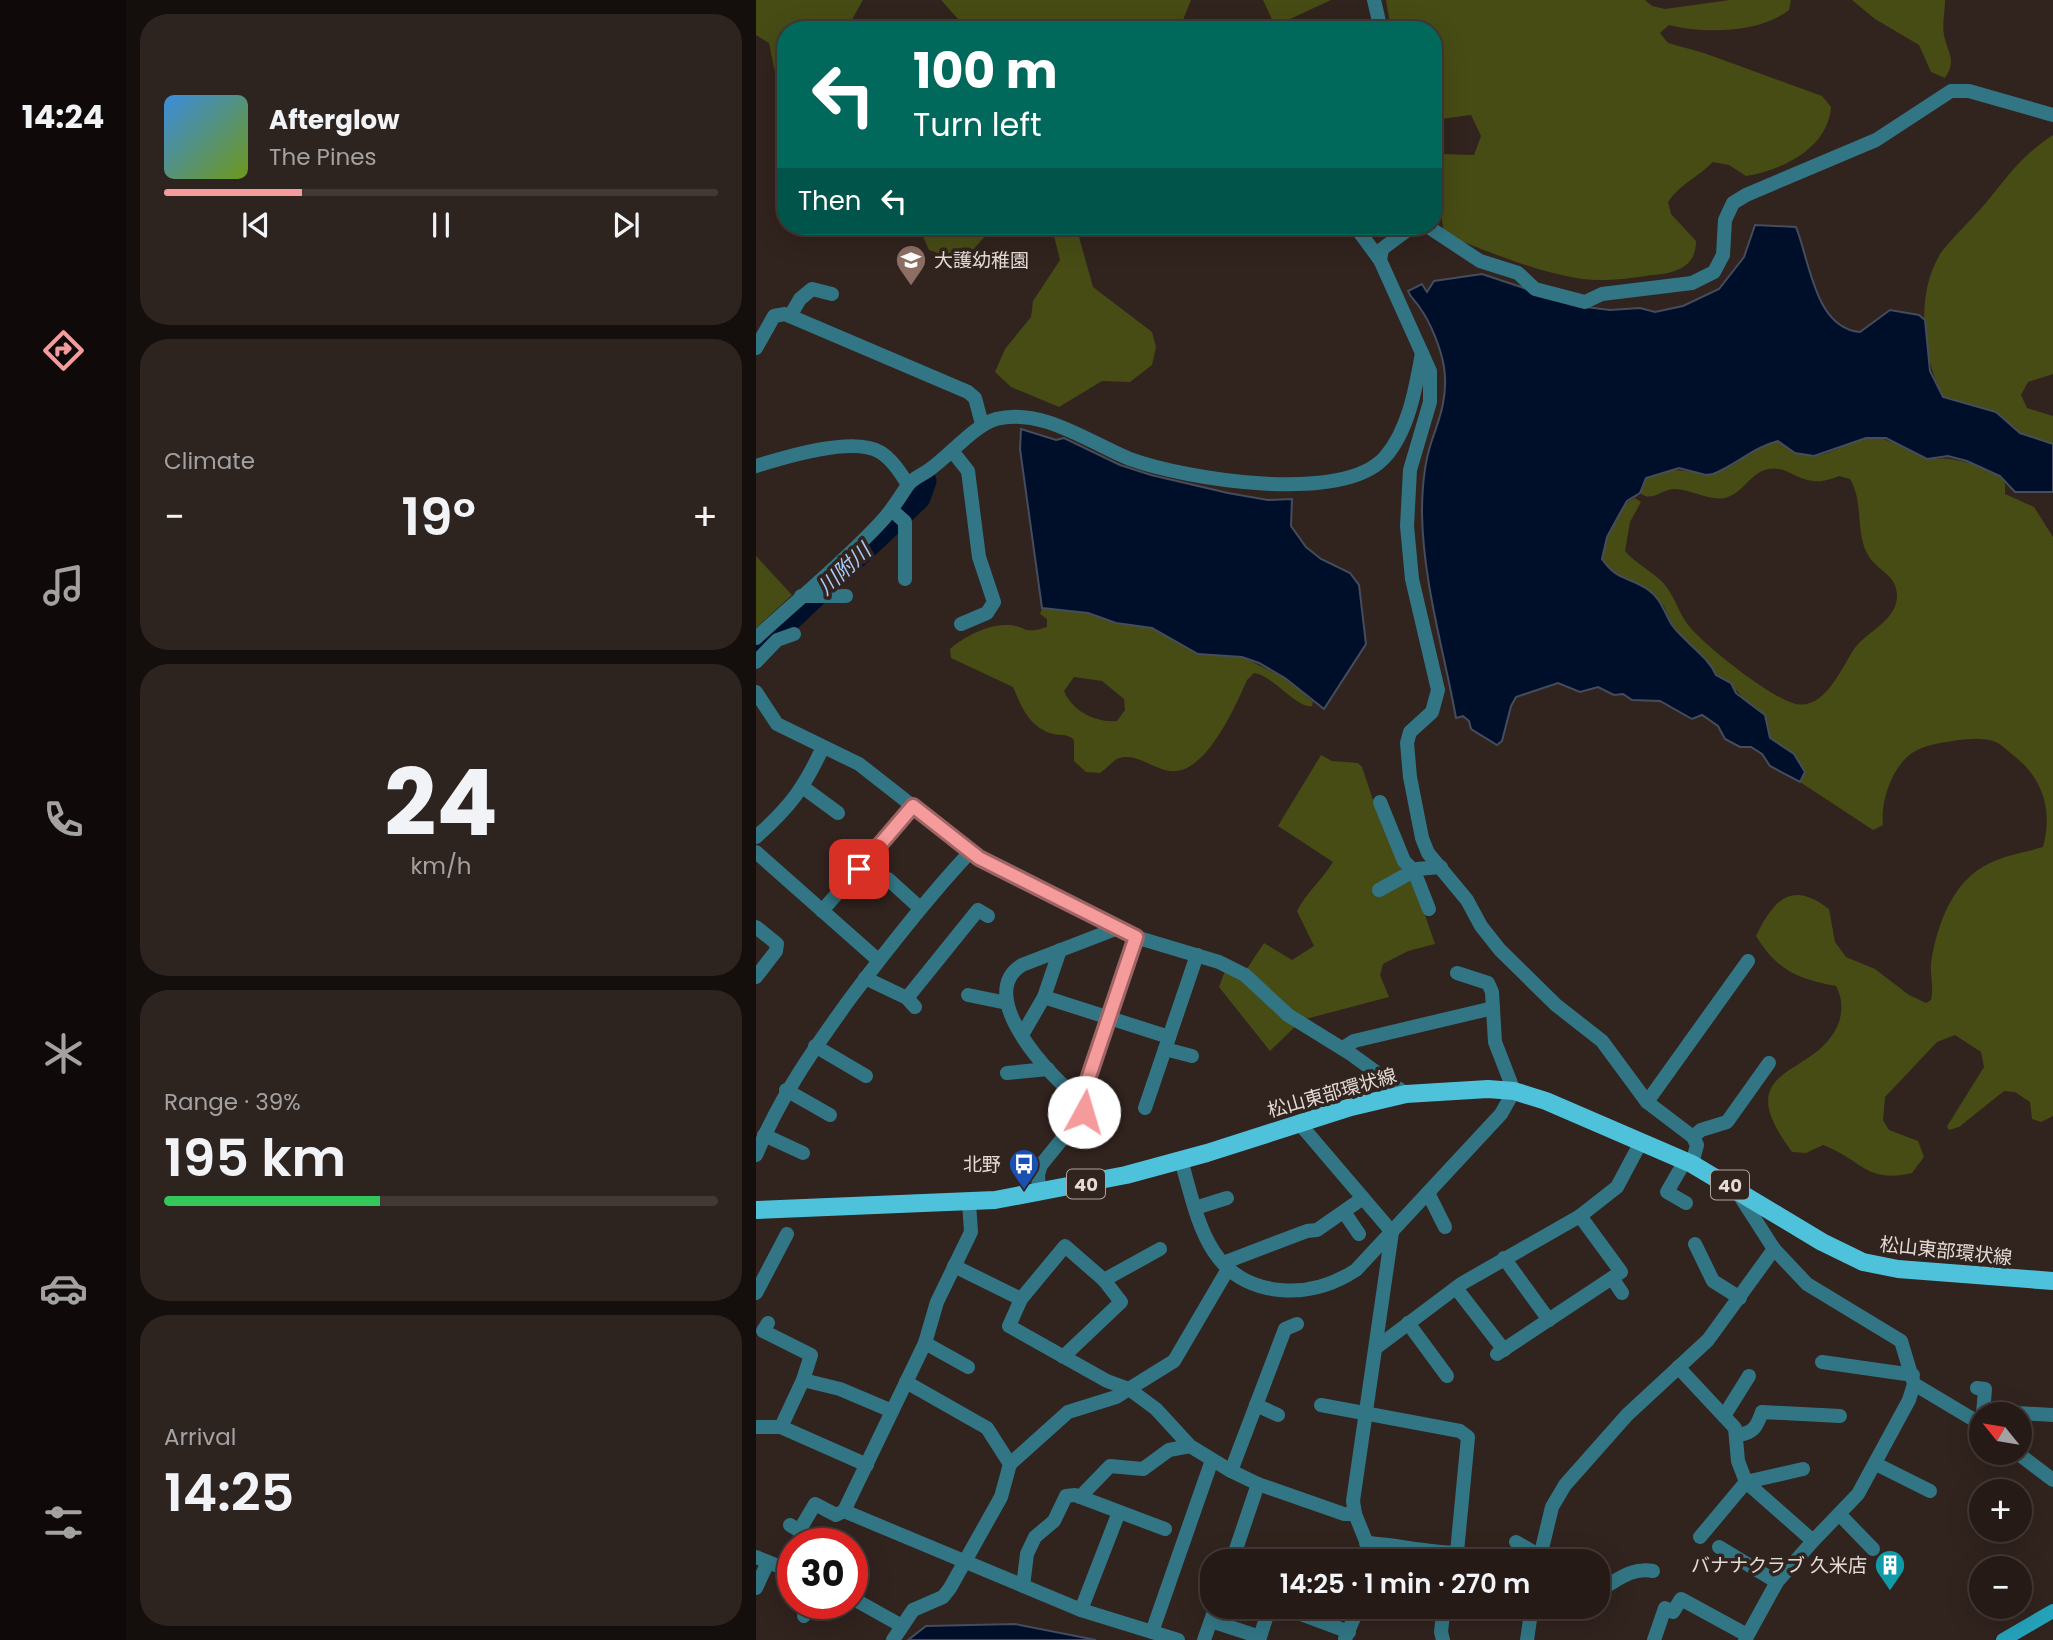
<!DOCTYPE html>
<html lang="en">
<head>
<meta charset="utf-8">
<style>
	:root { --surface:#251a16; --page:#2d231f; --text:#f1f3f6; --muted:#a3a1a1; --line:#423835; --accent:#f59b9b }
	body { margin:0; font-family:Poppins,"Noto Sans JP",sans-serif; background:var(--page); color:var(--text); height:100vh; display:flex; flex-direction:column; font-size:26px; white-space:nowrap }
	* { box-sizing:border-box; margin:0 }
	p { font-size:23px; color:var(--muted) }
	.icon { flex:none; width:38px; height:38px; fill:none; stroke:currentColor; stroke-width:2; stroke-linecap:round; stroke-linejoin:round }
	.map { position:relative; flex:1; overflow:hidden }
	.details { display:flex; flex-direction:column; gap:14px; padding:14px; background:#140e0c; width:630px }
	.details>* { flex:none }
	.hud { position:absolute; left:21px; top:21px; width:665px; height:214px; border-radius:28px; box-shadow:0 7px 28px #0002,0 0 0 2px var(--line); background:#00695c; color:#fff; overflow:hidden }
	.needle { width:46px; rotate:300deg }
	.tools { position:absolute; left:1213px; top:1402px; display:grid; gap:14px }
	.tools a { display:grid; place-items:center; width:63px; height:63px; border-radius:50%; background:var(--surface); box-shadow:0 7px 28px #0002,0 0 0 2px var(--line); font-size:35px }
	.speed { position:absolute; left:21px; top:1528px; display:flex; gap:14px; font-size:35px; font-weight:700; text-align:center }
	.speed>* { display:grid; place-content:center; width:91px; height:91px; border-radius:50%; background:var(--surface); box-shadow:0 7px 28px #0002,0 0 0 2px var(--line); line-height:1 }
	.speed .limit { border:10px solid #d22; background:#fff; color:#111 }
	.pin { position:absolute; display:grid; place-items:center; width:60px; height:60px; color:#fff; margin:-30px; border-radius:14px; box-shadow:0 4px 10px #0006 }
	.me { position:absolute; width:77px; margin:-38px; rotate:6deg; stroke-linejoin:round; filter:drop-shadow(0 0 5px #0008) }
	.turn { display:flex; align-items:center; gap:24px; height:147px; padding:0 21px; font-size:32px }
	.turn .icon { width:91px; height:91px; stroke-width:2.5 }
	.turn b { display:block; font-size:49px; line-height:60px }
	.then { display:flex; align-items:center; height:66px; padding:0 21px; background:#0003; gap:14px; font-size:26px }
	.big { font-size:52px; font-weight:600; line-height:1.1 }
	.details .widget { flex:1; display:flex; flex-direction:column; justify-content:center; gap:10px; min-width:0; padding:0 24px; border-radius:28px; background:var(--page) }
	.details .dial { align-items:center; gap:0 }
	.dial b { font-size:91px; line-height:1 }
	.song { display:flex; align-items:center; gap:21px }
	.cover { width:84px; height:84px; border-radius:10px; background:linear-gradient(135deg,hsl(210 70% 55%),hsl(80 70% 35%)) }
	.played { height:7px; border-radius:4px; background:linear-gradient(90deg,var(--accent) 25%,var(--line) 25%) }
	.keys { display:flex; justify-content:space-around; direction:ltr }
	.heat { display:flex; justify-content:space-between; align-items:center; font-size:38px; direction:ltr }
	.charge { height:10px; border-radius:5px; background:linear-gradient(90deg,#34c759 39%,var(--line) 0) }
	.trip { position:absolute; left:444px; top:1549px; width:410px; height:70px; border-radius:28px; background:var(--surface); box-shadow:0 7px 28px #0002,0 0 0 2px var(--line); font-weight:600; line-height:70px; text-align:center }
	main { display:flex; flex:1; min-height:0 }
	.dock { display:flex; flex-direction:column; width:126px; justify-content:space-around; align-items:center; background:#0f0a09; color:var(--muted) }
	.dock .icon { width:49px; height:49px }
	.dock .on { color:var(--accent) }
	.dock b { font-size:32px; color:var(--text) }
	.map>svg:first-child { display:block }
	.green { fill:#474c15; fill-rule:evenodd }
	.water { fill:#000f29; stroke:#444c5d; stroke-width:2 }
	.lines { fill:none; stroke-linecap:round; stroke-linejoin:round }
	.river { stroke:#000f29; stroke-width:23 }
	.minor { stroke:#327685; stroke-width:14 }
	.secondary { stroke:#24a3bb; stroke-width:14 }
	.primary { stroke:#4ec2da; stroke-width:18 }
	.route-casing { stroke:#9f6565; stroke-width:18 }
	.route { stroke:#f59b9b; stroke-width:12 }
	.labels { text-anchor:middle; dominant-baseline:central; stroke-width:7; stroke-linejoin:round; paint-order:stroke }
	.shield { fill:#31231e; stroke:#aea4a0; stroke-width:2 }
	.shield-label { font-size:18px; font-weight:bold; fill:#e4dbd7 }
	.poi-label { font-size:19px; fill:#e4dbd7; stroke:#31231e; text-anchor:end }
	.street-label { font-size:19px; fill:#e4dbd7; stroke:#31231e }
	.water-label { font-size:21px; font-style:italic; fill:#a6cbfa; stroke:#31231e }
</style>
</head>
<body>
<main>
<nav class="dock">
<b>14:24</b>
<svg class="icon on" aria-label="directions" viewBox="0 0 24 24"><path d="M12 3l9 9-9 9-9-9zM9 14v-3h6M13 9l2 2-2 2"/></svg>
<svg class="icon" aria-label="music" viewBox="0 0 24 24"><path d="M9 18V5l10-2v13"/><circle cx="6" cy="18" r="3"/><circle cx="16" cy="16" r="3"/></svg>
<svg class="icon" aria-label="phone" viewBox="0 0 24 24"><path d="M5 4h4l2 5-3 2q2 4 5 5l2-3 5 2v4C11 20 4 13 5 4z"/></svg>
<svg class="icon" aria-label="climate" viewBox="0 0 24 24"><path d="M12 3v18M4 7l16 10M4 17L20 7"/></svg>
<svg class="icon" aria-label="car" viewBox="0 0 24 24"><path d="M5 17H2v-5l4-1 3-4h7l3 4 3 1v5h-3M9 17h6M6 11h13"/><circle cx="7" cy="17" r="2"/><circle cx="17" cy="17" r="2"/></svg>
<svg class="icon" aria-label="filters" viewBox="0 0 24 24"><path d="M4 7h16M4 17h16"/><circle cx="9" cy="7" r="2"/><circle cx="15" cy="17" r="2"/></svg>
</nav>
<section class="details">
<div class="widget">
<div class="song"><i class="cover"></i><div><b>Afterglow</b><p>The Pines</p></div></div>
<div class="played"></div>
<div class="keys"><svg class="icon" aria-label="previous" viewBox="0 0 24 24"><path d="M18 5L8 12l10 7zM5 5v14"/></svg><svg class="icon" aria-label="pause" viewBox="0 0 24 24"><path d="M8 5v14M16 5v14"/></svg><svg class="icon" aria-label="next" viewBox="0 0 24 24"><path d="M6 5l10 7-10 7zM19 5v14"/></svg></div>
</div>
<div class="widget"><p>Climate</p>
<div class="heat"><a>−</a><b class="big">19°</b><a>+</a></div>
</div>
<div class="widget dial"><b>24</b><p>km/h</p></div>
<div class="widget"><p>Range · 39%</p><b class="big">195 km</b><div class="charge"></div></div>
<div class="widget"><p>Arrival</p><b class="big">14:25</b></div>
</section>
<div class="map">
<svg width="1297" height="1640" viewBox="0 0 1297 1640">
	<rect width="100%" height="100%" fill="#31231e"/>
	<!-- green -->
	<g class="green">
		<polygon points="0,0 107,0 90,30 30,30 30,138 27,134 29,96 18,68 13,43 0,35"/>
		<polygon points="185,0 435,0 423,30 212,30"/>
		<polygon points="507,0 575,0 519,26"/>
		<path d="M630 0H889L896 6 909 9 974 0H1035L1033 10C1004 33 949 34 913 25L904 33 912 43 948 53 1066 96 1075 107C1072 148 1027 170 990 176L973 165 957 162C942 177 923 185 912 202L915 214 940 241C940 267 920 273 897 275 881 277 864 280 848 280 803 282 730 251 688 234L677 162 684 154 718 155 725 136 715 115 677 120V30H635Z"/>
		<path d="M1096 0H1189C1189 11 1186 24 1188 35 1192 54 1201 60 1189 78L1175 72 1163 45 1119 19Z"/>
		<path d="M1297 135V374L1272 382 1265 395 1271 408 1297 416V444L1264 433 1240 412 1187 397C1167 357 1159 298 1183 256 1190 244 1218 217 1229 204 1254 174 1264 157 1297 135Z"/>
		<polygon points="142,226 238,226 207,261 173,250 166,234"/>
		<polygon points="292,226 320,226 337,287 396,332 400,347 396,365 374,382 346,381 303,407 255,387 239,372 249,349 275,317 277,301 304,260 297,232"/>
		<path d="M1119 436 1182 459C1196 456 1244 470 1249 483 1249 484 1249 493 1249 494L1278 507 1297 537V1116L1285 1122 1276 1119 1274 1102 1259 1092 1248 1091 1203 1127 1193 1130 1191 1126 1195 1120 1228 1067 1225 1052 1199 1035 1181 1042 1129 1097 1127 1120 1133 1130 1162 1141 1168 1157 1156 1173C1110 1184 1105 1159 1067 1145L1050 1153 1036 1152C969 1062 1062 1080 1083 1022 1087 1009 1086 997 1080 986 1041 979 1021 970 1000 936 1018 899 1036 880 1073 909L1079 942 1090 957 1119 969 1153 995 1170 1003 1175 1000C1178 987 1174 976 1175 963 1181 924 1197 880 1234 863 1250 855 1270 852 1287 847 1297 810 1287 778 1257 755 1252 751 1246 745 1240 742 1227 737 1211 739 1197 741 1184 743 1168 745 1156 753 1136 767 1124 802 1127 825L1117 830 1044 782 1049 772C1045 767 1042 758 1037 754 1030 748 1021 746 1014 739 993 715 992 691 959 675 951 655 929 643 917 625 912 619 911 611 907 605 890 584 862 582 846 559 849 540 859 505 879 498L885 502 874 522 869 551C880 564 898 572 909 585 919 597 923 614 933 626 949 646 1016 699 1040 704 1069 710 1086 667 1098 649 1110 632 1140 621 1141 597 1142 575 1121 571 1112 555 1099 533 1108 502 1094 479L1083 476C1042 494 1035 459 1006 471 993 477 986 492 972 497 956 503 935 489 919 489 905 489 896 503 884 493 890 454 942 479 964 471 985 463 1000 446 1022 441 1068 472 1074 444 1119 436Z"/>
		<polygon points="0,556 36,595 0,628"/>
		<path d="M286 608 332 613 360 623 396 628 442 654 486 657 529 678 557 702 556 706C541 709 518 676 498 673L491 680C479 707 449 776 414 771 397 769 378 751 361 759 356 762 350 769 344 773L330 772 318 761V740C311 733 306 736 297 734 273 727 266 708 257 687L195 658 194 649C208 637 230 625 249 625 270 624 265 636 291 627V619L284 614ZM318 677 346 681 368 699 369 710 361 721C340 723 316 711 308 691Z"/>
		<path d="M565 755 576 761 602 763 606 767 618 803 678 911 669 915 679 944 652 951 627 964 624 975 633 997 546 1020 514 1051 463 987 470 968 486 976 508 943 536 960 558 946 541 911C550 893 566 880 577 862L522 826Z"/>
	</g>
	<!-- water -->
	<g class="water">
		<path d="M999 225 1040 227C1054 262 1059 328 1104 332L1134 310 1163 315 1169 320 1174 371 1187 397 1240 412 1264 433 1297 444V492H1259L1244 476 1211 461 1192 456 1171 459 1130 438H1110L1058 456 1039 453 1022 441C998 447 980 465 957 474L950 475 923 468 890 478 884 493 871 501 863 515 851 537 846 559C861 581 872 576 891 589 905 598 908 612 916 625 929 643 951 655 960 675L975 683 980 693 1009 715 1014 738 1038 754 1049 772 1044 782 1014 766 1006 754 995 747H984L969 739 962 726 946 715 936 719 904 701 876 700 867 694 858 695 842 687 824 692 802 683 760 697 755 706 746 741 741 745 715 729 713 721 707 716 700 718C688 651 667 583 666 513 666 489 668 463 676 440 685 415 692 394 688 367 685 349 675 323 664 308 660 301 655 299 652 291L666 284 671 292 678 281 726 274 822 306 854 310 884 308 899 312 927 306 963 289 988 257Z"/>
		<polygon points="265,429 300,440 308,438 364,465 395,475 472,493 512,500 536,499 535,526 550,547 565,559 594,573 603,585 610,644 568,709 529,678 503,663 486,657 442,654 396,628 360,623 332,613 286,608 264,449"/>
		<polygon points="259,1624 340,1640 152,1640 170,1626"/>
	</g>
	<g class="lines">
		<!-- river -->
		<polyline class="river" points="0,652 163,498 169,481"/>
		<!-- minor -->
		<g class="minor">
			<polyline points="618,0 625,30"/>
			<polyline points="599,226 624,260"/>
			<polyline points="657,226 626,249 624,260 674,371 674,402 654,470 651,526 656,579 682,690 676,712 654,732 651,743 654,777 666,838 672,853 711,900 725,926 744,950 800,1005 846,1041 891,1102 937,1137 941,1145 936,1164"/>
			<polyline points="671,226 724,261 762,273 779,289 829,302 846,294 936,283 958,272 967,255 969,220 977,203 990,195 1120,140 1195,91 1213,91 1297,115"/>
			<polyline points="34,316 44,299 56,289 76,294"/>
			<polyline points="0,348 18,316 29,314 212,392 219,398 226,424"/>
			<polyline points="197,452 212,471 223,557 238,602 231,613 205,624"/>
			<path d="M0 466C29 457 97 436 124 452 136 459 145 473 152 485"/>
			<polyline points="136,510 149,522 149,579"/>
			<polyline points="45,596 90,596"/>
			<path d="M0 638C41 600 86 564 124 523 135 512 143 498 152 485 157 478 166 475 173 470 193 456 219 425 240 419 286 407 334 443 374 459 429 479 587 505 629 457 653 430 660 386 666 353"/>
			<polyline points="0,662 21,640 38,634"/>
			<polyline points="0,692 21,724 103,764 223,858 376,936 463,962 489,975 532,1015 595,1054 650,1094"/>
			<polyline points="48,788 82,813"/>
			<polyline points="624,802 648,861 658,871 673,909"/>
			<path d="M0 837C34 807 48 788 67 747"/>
			<polyline points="0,852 122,960"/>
			<polyline points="132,879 164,908"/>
			<polyline points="623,890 661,869 685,867"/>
			<polyline points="66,911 157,806"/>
			<polyline points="0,927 21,944 20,951 0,977"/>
			<polyline points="109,978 151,998 159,1007"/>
			<polyline points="212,995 251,1003"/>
			<polyline points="288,997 413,1037"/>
			<polyline points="151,998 222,910 232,916"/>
			<polyline points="266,1035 288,997 304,950"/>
			<polyline points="59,1046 110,1076"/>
			<polyline points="587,1048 598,1041 737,1008"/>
			<polyline points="409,1049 436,1056"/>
			<polyline points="251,1073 292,1069"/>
			<polyline points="30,1090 74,1115"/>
			<path d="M325 1100C295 1079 217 995 266 965L362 928"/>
			<polyline points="891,1102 992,961"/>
			<polyline points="389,1108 441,955"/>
			<polyline points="543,1123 636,1232 597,1501 599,1514 618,1561"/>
			<polyline points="8,1135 47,1153"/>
			<polyline points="937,1137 945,1130 971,1122 1013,1063"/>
			<path d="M0 1155C24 1097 57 1050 93 1000 132 948 171 898 215 851"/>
			<path d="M425 1160C442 1219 451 1283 524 1290 553 1293 577 1285 600 1270L745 1114 758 1091 739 1042 736 992 732 983 701 973"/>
			<polyline points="929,1161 911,1192 930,1203"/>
			<polyline points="283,1192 282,1174 285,1165 328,1112 325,1100 380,937"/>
			<polyline points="672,1193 689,1227"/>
			<polyline points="213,1203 215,1232 181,1302 169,1343 88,1511 325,1610 422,1640"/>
			<polyline points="439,1208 471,1198"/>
			<polyline points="588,1212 603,1234"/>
			<polyline points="939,1244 957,1281 984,1298"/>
			<polyline points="748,1258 793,1320"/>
			<polyline points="467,1263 551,1231 561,1230 607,1198"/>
			<polyline points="198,1266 265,1299"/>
			<polyline points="856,1278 866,1293"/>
			<polyline points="348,1280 404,1249"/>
			<polyline points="700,1288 748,1350"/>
			<polyline points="0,1293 31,1234"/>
			<polyline points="12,1323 7,1331 55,1355 47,1380 25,1427"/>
			<polyline points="652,1323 691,1376"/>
			<polyline points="169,1343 212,1367"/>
			<polyline points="621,1347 705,1284 824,1216 861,1187 885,1142"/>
			<polyline points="741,1354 865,1272 824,1216"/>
			<polyline points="307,1357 365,1302 348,1280 309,1246 265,1299 253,1326 351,1381 373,1389 400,1409 434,1446 475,1471 502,1484 588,1514 599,1514"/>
			<polyline points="1066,1362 1157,1375"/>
			<polyline points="922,1367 979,1428 982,1461 990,1482 1057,1541 1102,1494 1153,1400 1158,1384 1145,1341 1051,1284 1018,1249 982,1193"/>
			<polyline points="47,1380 84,1389 136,1411"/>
			<polyline points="1158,1384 1225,1424"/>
			<polyline points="1221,1388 1229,1389 1227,1414"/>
			<polyline points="500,1405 522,1415"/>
			<path d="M565 1405 704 1431 712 1437 701 1552C688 1555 630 1543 610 1543"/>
			<polyline points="1228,1411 1297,1415"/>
			<polyline points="968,1416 993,1376"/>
			<polyline points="0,1427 25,1427 111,1465"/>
			<path d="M982 1435C998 1433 1001 1426 1006 1412L1084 1416"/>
			<polyline points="1260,1452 1297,1480"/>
			<polyline points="254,1464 312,1412 360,1397 418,1361 472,1269"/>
			<polyline points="1120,1464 1174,1491"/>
			<polyline points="475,1471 529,1329 541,1324"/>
			<polyline points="324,1497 354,1466 387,1469 413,1450 434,1446"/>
			<polyline points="1084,1515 1117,1549"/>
			<polyline points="34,1525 62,1542"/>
			<polyline points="43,1531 59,1504 80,1515 88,1511"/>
			<polyline points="944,1537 990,1482 1047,1469"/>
			<polyline points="760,1542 784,1556"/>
			<polyline points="963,1547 1021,1582"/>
			<polyline points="0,1557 37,1572"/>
			<polyline points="476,1561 502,1484"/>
			<polyline points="783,1561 796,1507 809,1485 871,1415 952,1340 1018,1249"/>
			<polyline points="267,1586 271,1554 279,1537 298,1521 310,1496 319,1495 409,1529"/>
			<polyline points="0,1588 12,1562"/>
			<path d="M842 1590C861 1582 873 1567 897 1571"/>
			<polyline points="96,1598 146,1626"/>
			<polyline points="523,1606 593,1632"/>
			<polyline points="325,1610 363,1512"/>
			<polyline points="48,1616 55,1603"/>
			<polyline points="455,1621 504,1637 514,1606"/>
			<polyline points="396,1632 456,1460"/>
			<polyline points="589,1639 603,1606"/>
			<polyline points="137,1640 157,1610 187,1597 194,1588 245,1497 254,1464 231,1428 150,1382"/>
			<polyline points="448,1640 460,1606"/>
			<polyline points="687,1640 685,1632 688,1606"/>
			<polyline points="771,1640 776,1606"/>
			<polyline points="898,1640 909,1608 917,1612 925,1599 991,1635"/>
			<polyline points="989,1640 1021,1582 1057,1541"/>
		</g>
		<!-- secondary -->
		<polyline class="secondary" points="1247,1640 1297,1611"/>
		<!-- primary -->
		<polyline class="primary" points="0,1210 239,1200 370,1175 451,1153 595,1107 650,1094 732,1089 758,1091 790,1101 936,1164 1066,1242 1107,1262 1142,1269 1297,1281"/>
	</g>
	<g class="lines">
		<!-- route casing -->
		<g class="route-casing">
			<polyline id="route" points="103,869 157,806 223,858 380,937 325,1100 328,1112"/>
		</g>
		<!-- route -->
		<use href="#route" class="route"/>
	</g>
	<!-- icons -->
	<defs>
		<g id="school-pin" transform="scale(1.575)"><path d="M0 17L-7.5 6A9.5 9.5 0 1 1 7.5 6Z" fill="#8d6e63" stroke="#31231e"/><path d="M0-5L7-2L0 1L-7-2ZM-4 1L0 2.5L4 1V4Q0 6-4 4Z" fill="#fff"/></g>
		<g id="bus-pin" transform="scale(1.575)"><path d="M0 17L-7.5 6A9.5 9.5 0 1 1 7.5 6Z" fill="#1a4fb4" stroke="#31231e"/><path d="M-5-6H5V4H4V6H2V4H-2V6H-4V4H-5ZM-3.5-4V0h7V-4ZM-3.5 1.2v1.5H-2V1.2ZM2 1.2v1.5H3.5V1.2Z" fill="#fff"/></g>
		<g id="building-pin" transform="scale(1.575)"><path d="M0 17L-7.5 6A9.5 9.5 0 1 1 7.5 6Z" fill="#0f9aa8" stroke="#31231e"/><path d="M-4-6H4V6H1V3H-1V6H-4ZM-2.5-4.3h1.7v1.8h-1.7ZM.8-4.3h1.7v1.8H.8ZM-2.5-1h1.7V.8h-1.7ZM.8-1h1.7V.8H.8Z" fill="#fff"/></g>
	</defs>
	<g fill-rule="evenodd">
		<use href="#school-pin" x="155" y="260"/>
		<use href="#bus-pin" x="268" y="1164"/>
		<use href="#building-pin" x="1134" y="1565"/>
	</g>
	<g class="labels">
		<!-- shield labels -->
		<g class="shield">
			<rect x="311" y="1169.5" width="38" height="29" rx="5"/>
			<rect x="955" y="1170.5" width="38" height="29" rx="5"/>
		</g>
		<g class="shield-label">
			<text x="330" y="1184">40</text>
			<text x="974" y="1185">40</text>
		</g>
		<!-- poi labels -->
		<g class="poi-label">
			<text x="178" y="260" text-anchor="start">大護幼稚園</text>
			<text x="245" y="1164">北野</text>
			<text x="1111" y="1565">バナナクラブ 久米店</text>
		</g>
		<!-- street labels -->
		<g class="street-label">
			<text transform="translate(576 1093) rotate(-16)">松山東部環状線</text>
			<text transform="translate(1190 1251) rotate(6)">松山東部環状線</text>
		</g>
		<!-- water labels -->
		<g class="water-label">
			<text transform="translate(88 569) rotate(-43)">川附川</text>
		</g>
	</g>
</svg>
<div class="tools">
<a><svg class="needle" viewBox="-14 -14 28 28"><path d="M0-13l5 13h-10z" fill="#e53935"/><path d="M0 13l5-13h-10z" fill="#a3a1a1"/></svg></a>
<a>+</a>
<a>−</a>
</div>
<div class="speed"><div class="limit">30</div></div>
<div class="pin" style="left:103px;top:869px;background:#d93025"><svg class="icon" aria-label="arrive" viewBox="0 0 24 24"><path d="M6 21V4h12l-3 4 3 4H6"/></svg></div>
<svg class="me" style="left:328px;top:1112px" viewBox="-20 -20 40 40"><circle r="19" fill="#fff"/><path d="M0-13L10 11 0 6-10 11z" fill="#f59b9b"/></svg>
<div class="trip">14:25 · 1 min · 270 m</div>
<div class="hud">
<div class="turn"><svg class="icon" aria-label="left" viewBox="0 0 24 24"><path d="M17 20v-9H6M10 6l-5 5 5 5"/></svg><div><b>100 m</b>Turn left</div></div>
<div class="then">Then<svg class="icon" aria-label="left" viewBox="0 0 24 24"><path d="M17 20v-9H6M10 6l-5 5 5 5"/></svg></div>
</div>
</div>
</main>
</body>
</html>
